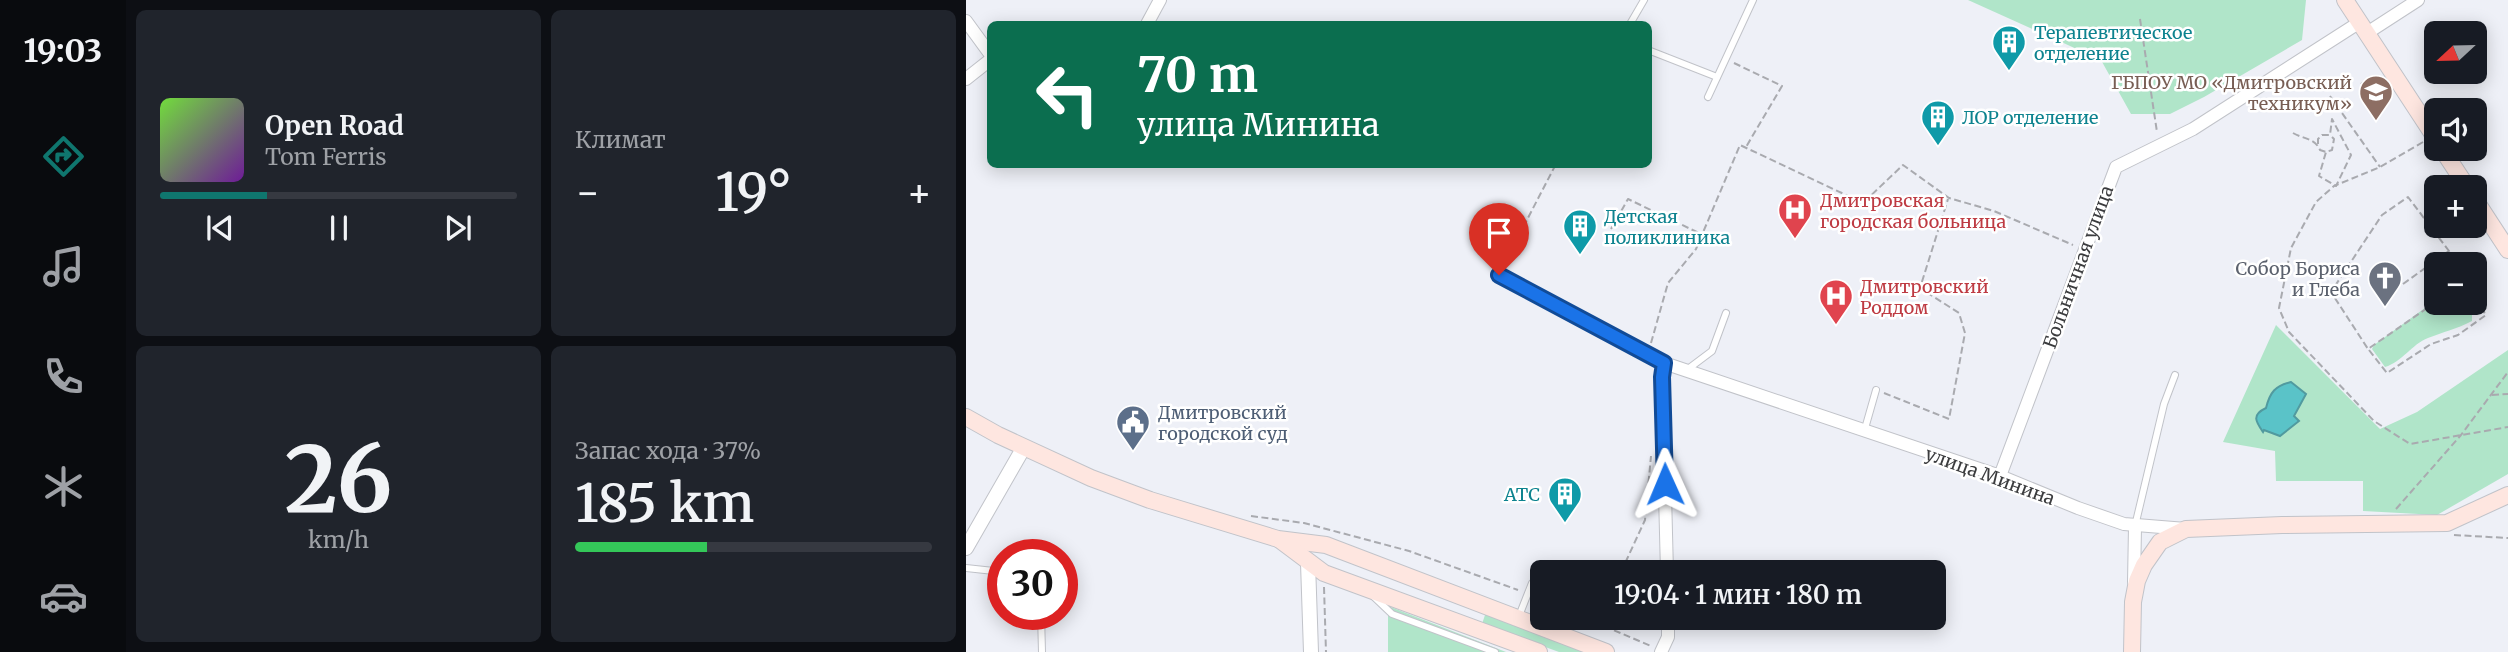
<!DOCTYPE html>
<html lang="ru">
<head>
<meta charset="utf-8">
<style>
	:root { --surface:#171b24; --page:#20242c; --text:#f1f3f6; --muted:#9ea1a6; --line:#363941; --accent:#0f766e }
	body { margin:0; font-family:Merriweather,serif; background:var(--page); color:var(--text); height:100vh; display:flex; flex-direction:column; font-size:26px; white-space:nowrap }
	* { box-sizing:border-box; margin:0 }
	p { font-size:23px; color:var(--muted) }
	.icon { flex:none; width:38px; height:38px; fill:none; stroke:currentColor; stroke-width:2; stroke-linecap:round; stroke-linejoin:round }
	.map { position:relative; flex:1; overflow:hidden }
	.sheet { display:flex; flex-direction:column; gap:10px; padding:10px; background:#0d0f14; width:840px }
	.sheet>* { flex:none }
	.guide { position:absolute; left:21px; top:21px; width:665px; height:147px; border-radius:10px; box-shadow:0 4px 18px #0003; background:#0b6e4f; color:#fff; overflow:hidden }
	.needle { width:46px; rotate:248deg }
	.controls { position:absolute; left:1458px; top:21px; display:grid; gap:14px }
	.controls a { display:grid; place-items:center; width:63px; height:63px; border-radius:10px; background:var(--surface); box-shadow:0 4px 18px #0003; font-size:35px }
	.speed { position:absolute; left:21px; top:539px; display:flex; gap:14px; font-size:35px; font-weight:700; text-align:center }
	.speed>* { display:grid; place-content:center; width:91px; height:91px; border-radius:50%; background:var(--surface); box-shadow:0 4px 18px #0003; line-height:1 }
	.speed .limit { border:10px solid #d22; background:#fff; color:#111 }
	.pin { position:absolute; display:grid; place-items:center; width:60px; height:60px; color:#fff; margin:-72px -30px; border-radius:50% 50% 50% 0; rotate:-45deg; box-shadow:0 0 7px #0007 }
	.pin .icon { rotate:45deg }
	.me { position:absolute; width:77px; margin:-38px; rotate:359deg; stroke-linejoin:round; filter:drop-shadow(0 0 5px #0008) }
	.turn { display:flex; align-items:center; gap:24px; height:147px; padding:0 35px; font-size:32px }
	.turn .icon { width:91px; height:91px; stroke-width:2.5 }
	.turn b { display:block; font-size:49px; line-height:60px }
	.big { font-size:52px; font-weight:600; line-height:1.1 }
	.sheet .card { flex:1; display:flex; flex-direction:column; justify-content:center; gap:10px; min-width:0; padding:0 24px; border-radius:10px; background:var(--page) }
	.sheet .dial { align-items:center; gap:0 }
	.dial b { font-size:91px; line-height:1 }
	.song { display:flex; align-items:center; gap:21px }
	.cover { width:84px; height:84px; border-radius:10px; background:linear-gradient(135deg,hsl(100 70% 55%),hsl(280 70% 35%)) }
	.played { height:7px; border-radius:4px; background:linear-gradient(90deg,var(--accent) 30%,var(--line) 30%) }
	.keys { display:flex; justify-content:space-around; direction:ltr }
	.heat { display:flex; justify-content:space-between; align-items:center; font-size:38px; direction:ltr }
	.charge { height:10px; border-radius:5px; background:linear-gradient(90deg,#34c759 37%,var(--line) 0) }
	.sheet .tiles { flex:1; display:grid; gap:10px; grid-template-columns:repeat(2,1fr) }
	.trip { position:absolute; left:564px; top:560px; width:416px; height:70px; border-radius:10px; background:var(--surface); box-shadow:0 4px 18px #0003; font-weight:600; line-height:70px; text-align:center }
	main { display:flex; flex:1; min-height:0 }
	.tabs { display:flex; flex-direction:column; width:126px; justify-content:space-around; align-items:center; background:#090b0e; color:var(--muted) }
	.tabs .icon { width:49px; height:49px }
	.tabs .active { color:var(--accent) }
	.tabs b { font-size:32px; color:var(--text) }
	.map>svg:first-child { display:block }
	.green { fill:#b0e5c9 }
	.water { fill:#5ac3c8; stroke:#519a9f; stroke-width:2 }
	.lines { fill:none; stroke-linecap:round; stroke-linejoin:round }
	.service-casing { stroke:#c1c3c9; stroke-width:8 }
	.minor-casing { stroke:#c1c3c9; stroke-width:14 }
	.tertiary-casing { stroke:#c1c3c9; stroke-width:16 }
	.secondary-casing { stroke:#c1c3c9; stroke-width:18 }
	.path { stroke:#a9aaaf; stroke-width:2; stroke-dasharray:7 3.5; stroke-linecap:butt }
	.service { stroke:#fff; stroke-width:6 }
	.minor { stroke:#fff; stroke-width:12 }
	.tertiary { stroke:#fff; stroke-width:14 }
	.secondary { stroke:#fee6e0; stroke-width:16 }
	.route-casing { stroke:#114b97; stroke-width:18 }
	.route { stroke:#1a73e8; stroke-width:12 }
	.labels { text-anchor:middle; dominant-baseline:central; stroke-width:5; stroke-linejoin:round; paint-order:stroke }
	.culture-label { font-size:18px; fill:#0d838f; stroke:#fff; text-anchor:start }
	.education-label { font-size:18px; fill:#785e54; stroke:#fff; text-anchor:end }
	.health-label { font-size:18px; fill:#be3a42; stroke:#fff; text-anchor:start }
	.street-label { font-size:18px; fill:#3b3c3e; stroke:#fff }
	.worship-label { font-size:18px; fill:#5b616d; stroke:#fff; text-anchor:end }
	.service-label { font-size:18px; fill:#4e5e75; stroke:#fff; text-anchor:start }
</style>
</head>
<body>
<main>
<nav class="tabs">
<b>19:03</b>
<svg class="icon active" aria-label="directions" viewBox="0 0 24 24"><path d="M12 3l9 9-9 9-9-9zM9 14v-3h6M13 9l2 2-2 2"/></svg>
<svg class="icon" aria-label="music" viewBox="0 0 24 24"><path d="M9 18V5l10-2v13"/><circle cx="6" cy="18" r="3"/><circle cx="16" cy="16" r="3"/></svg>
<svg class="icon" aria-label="phone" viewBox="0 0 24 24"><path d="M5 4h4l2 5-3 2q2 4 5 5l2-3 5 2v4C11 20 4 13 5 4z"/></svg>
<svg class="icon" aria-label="climate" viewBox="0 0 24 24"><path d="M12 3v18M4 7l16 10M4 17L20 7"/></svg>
<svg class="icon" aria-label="car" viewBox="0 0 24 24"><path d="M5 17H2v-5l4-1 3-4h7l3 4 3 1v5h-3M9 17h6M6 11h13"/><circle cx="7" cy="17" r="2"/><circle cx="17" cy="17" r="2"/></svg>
</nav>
<section class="sheet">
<div class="tiles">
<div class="card">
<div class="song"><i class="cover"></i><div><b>Open Road</b><p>Tom Ferris</p></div></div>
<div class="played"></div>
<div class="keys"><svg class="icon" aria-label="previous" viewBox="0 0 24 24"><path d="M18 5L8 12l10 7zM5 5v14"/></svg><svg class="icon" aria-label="pause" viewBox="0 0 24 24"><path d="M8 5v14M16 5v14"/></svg><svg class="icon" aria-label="next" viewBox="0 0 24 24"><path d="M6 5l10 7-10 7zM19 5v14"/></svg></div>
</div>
<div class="card"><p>Климат</p>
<div class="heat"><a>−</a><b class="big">19°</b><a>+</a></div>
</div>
<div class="card dial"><b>26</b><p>km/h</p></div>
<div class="card"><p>Запас хода · 37%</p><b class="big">185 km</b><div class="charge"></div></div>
</div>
</section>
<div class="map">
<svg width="1542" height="652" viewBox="0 0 1542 652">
	<rect width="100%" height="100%" fill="#eef0f7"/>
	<!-- green -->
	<g class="green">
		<polygon points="1002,0 1340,0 1336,40 1238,97 1204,114 1165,114 1135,60"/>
		<path d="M1470 300V303H1502L1506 311V321C1491 329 1477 332 1462 338 1446 344 1436 362 1419 367L1406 349 1408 345Z"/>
		<polygon points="1310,325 1414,429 1451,412 1542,350 1542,474 1471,515 1397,511 1397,481 1310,481 1309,451 1257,442"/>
		<polygon points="422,606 540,652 422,652"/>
		<polygon points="520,612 623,652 593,652 516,624"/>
	</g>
	<!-- water -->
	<path class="water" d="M1325 382 1340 394 1328 416 1333 421 1314 436 1298 430 1297 432C1290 422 1285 415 1300 408 1304 392 1309 386 1325 382Z"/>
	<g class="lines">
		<!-- service casing -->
		<g class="service-casing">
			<g id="service">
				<polyline points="664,24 678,0"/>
				<polyline points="682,50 751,77"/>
				<polyline points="742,97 787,0"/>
				<polyline points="722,369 746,351 760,313"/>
				<polyline points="898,432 910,390"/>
				<polyline points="1169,526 1198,404 1209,375"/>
				<polyline points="0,568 37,572"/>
				<polyline points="579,572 588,565"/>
				<polyline points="406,595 426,614 529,652"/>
				<polyline points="75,614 76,652"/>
				<polyline points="553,616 566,583 576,575"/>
			</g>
		</g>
		<!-- minor casing -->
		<g class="minor-casing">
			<g id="minor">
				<polyline points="0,21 24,54"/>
				<polyline points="181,24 194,0"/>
				<polyline points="1401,33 1452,0"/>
				<polyline points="0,79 24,60"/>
				<polyline points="533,275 698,363 1034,476 1112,508 1158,524 1220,529"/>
				<polyline points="698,363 696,377 701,572"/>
				<polyline points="1034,476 1150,167 1227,129 1394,22"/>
				<polyline points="1168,582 1169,527"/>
				<polyline points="695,652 702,637 702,618"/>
			</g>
		</g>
		<!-- tertiary casing -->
		<g class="tertiary-casing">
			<g id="tertiary">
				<polyline points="0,548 58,447"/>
				<polyline points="342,563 345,652"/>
			</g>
		</g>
		<!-- secondary casing -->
		<g class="secondary-casing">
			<g id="secondary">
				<polyline points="1379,0 1470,139"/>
				<polyline points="1476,149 1501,187"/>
				<polyline points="1508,198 1542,250"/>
				<polyline points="0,417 32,435 125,478 184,500 312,539 360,545 640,652"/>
				<polyline points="314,540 358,573 573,652"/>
				<polyline points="1166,652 1167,602 1171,581 1178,565 1194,542 1220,529 1316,525 1481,523 1542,495"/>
			</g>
		</g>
		<!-- path -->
		<g class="path">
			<polyline points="1174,19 1191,132"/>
			<polyline points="768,63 816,86 780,147"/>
			<polyline points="1395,84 1404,77 1412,78"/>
			<polyline points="1364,96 1414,167"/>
			<path d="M1327 133C1337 139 1349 138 1354 150L1360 152 1366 150 1368 139 1364 135"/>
			<polyline points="1457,142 1414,167 1368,186 1350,202 1325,248 1313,308 1323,332 1408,421 1444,444 1542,427"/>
			<polyline points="1352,144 1352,139 1356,135 1364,135 1366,119 1385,155 1370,186 1353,176 1360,152"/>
			<polyline points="645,229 662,199 735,234"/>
			<polyline points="538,264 590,164"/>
			<polyline points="1437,284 1483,251"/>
			<polyline points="1470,302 1402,349 1365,292 1416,215 1442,197 1483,251 1489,264"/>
			<polyline points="685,343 702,283 730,249 774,145 897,203 937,165 983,198 1028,211 1107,245"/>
			<polyline points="1403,350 1421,373 1465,344 1492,335 1520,315 1508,297"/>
			<polyline points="918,393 983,419 999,333 993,313 954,288 982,199"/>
			<polyline points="1526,395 1542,394"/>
			<polyline points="1430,509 1495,435 1542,372"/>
			<polyline points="285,516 338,523 443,551 552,590"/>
			<polyline points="1488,535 1542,538"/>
			<polyline points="655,572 679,520 685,456"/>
			<polyline points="358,587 360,652"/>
			<polyline points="619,618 685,646"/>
		</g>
		<!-- service -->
		<use href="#service" class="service"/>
		<!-- minor -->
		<use href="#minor" class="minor"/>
		<!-- tertiary -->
		<use href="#tertiary" class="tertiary"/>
		<!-- secondary -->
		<use href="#secondary" class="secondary"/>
	</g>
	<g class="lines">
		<!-- route casing -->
		<g class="route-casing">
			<polyline id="route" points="533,275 698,363 696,377 699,484"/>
		</g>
		<!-- route -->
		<use href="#route" class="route"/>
	</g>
	<!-- icons -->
	<defs>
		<g id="building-pin" transform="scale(1.75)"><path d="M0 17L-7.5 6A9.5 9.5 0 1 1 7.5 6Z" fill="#0f9aa8" stroke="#fff"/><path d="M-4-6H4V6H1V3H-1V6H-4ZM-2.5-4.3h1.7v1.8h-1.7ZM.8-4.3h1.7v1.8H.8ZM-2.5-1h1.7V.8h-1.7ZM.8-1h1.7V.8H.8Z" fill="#fff"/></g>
		<g id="university-pin" transform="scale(1.75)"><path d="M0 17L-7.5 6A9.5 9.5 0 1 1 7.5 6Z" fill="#8d6e63" stroke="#fff"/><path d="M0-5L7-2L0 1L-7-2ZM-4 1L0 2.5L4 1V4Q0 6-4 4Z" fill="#fff"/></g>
		<g id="hospital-pin" transform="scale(1.75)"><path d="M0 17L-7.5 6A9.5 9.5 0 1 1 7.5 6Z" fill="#e0444e" stroke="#fff"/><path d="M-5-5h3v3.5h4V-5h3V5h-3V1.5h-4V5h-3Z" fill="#fff"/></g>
		<g id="church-pin" transform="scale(1.75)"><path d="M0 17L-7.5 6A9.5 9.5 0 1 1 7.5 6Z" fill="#6b7280" stroke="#fff"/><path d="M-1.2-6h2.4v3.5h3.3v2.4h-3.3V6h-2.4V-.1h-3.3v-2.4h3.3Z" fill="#fff"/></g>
		<g id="civic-pin" transform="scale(1.75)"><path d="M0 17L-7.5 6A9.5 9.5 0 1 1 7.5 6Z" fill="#5c6f8a" stroke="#fff"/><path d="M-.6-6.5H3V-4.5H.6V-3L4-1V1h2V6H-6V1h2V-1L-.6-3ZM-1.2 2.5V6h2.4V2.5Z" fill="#fff"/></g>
	</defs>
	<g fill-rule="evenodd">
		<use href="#building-pin" x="1043" y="42"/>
		<use href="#university-pin" x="1410" y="92"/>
		<use href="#building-pin" x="972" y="117"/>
		<use href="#hospital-pin" x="829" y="210"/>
		<use href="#building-pin" x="614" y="226"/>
		<use href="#church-pin" x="1419" y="278"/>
		<use href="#hospital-pin" x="870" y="296"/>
		<use href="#civic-pin" x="167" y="422"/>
		<use href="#building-pin" x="599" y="494"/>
	</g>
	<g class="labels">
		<!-- culture labels -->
		<g class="culture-label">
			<text x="1068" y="32">Терапевтическое<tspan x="1068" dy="21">отделение</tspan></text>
			<text x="996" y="117">ЛОР отделение</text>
			<text x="638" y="216">Детская<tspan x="638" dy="21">поликлиника</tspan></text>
			<text x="574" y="494" text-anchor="end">АТС</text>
		</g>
		<!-- education labels -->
		<g class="education-label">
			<text x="1386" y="82">ГБПОУ МО «Дмитровский<tspan x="1386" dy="21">техникум»</tspan></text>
		</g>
		<!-- health labels -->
		<g class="health-label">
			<text x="854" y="200">Дмитровская<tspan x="854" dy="21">городская больница</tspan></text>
			<text x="894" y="286">Дмитровский<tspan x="894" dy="21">Роддом</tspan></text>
		</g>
		<!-- street labels -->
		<g class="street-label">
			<text transform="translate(1112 267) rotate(-70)">Больничная улица</text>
			<text transform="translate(1024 476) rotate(20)">улица Минина</text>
		</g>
		<!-- worship labels -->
		<g class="worship-label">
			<text x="1394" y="268">Собор Бориса<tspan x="1394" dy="21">и Глеба</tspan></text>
		</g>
		<!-- service labels -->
		<g class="service-label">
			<text x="192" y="412">Дмитровский<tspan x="192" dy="21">городской суд</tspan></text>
		</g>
	</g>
</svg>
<div class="controls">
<a><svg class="needle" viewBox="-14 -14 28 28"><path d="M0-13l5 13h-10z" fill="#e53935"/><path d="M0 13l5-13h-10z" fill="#9ea1a6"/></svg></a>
<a><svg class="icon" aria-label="sound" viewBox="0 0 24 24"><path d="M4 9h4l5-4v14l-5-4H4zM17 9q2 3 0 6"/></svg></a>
<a>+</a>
<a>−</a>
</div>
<div class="speed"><div class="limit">30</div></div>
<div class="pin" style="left:533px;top:275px;background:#d93025"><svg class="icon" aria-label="arrive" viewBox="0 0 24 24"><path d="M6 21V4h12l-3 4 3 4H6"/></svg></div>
<svg class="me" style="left:699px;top:484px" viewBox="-20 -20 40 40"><path d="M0-17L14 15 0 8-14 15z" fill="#1a73e8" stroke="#fff" stroke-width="4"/></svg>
<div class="trip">19:04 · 1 мин · 180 m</div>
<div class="guide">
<div class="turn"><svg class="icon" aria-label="left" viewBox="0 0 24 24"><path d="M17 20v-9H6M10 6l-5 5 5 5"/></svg><div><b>70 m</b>улица Минина</div></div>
</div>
</div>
</main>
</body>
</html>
